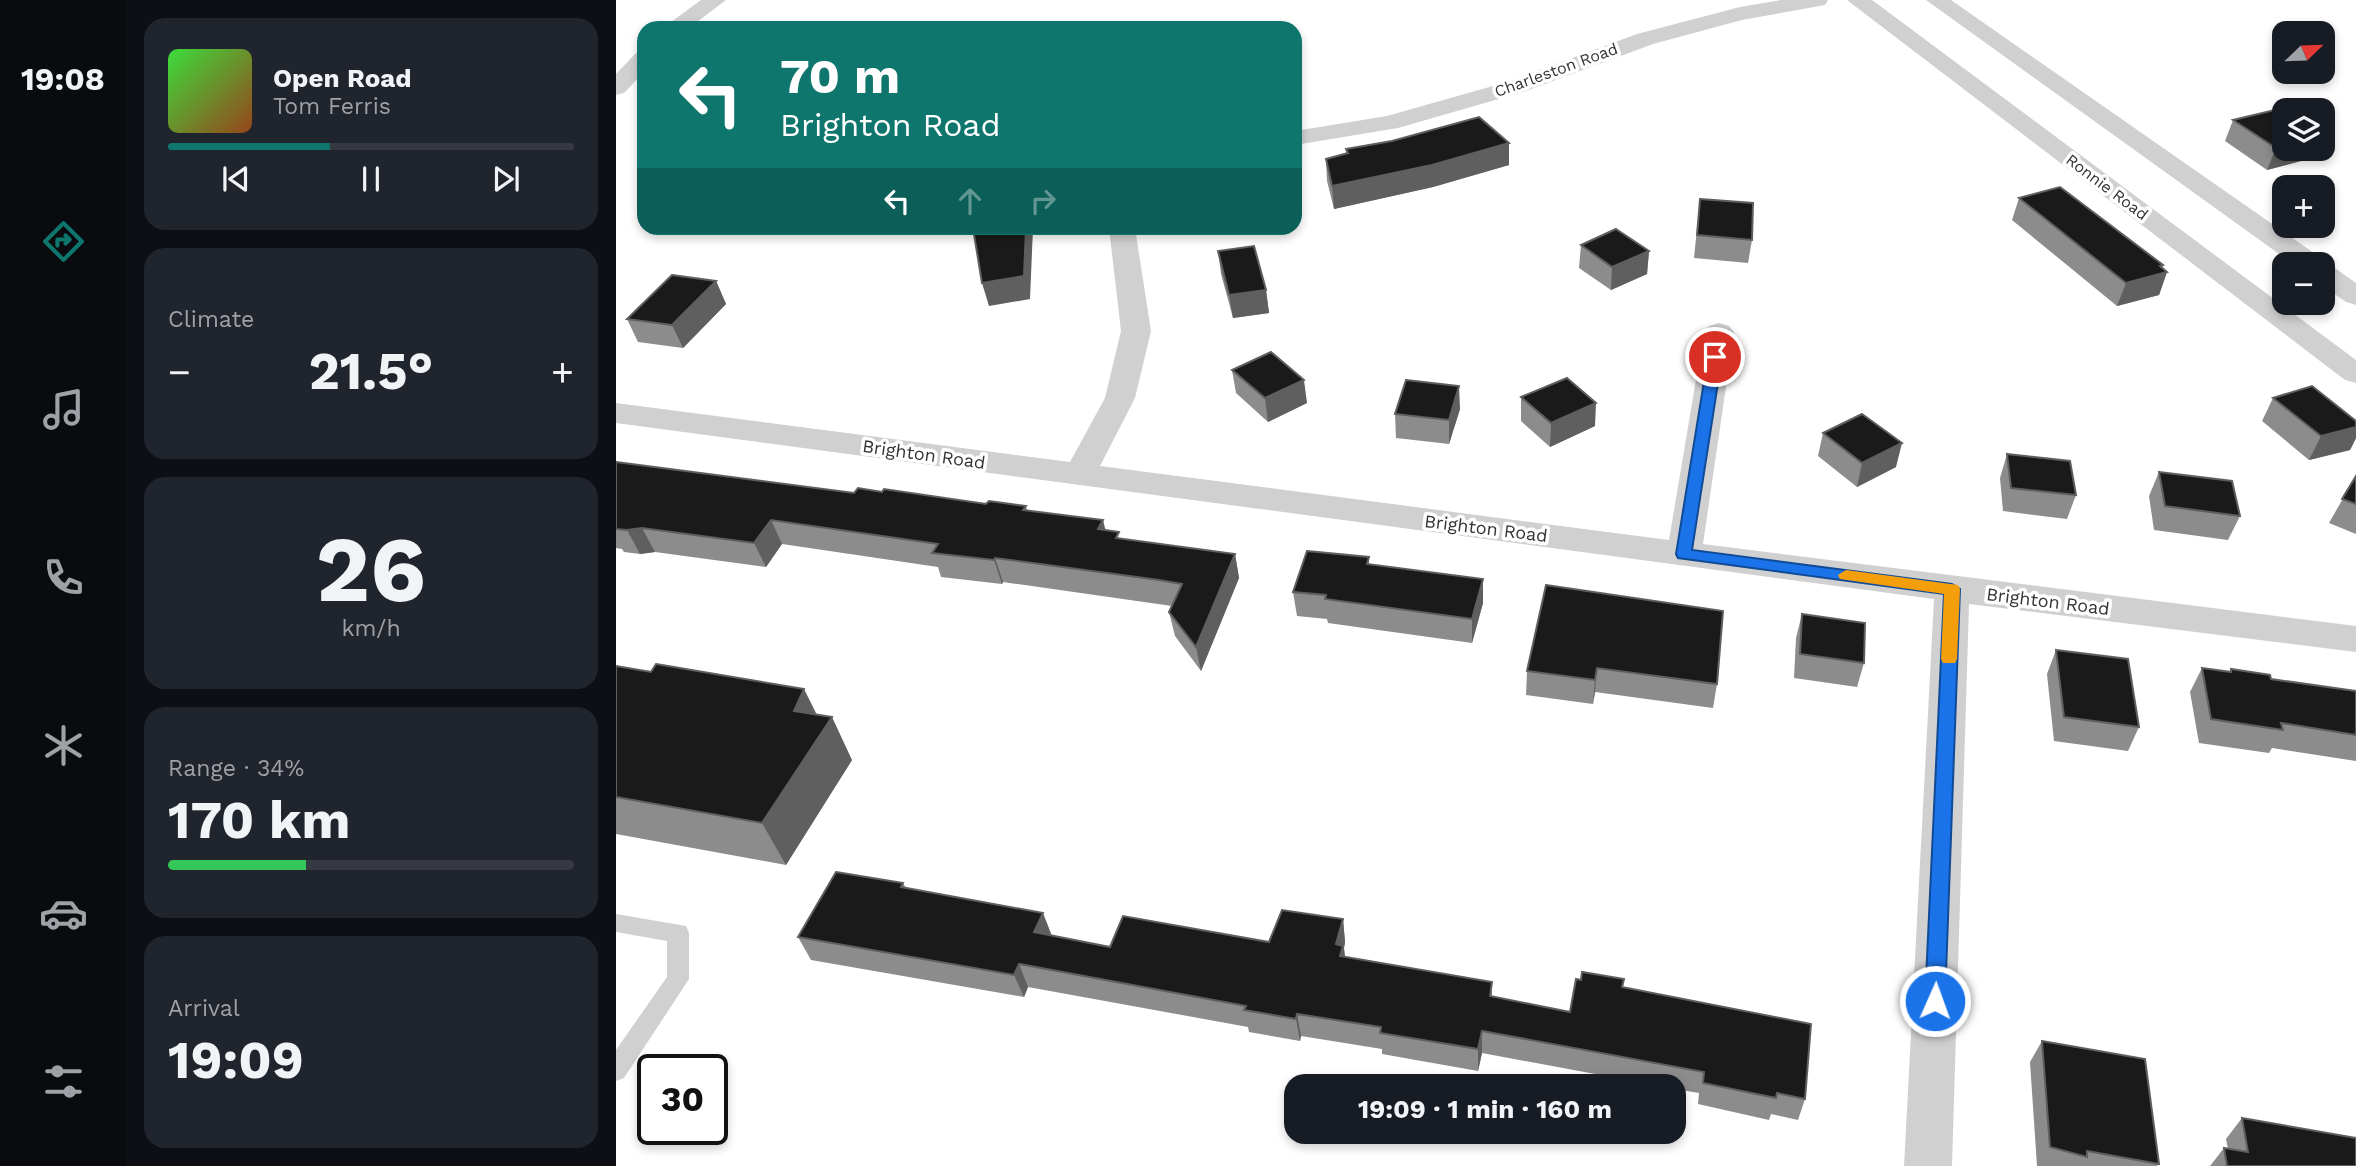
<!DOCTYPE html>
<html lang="en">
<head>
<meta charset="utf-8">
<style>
	:root { --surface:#171b24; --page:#20242c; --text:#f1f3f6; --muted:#9ea1a6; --line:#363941; --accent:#0f766e }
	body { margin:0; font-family:"Work Sans",sans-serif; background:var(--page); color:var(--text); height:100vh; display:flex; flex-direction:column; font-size:26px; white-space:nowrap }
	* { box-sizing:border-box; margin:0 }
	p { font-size:23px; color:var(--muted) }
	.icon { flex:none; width:38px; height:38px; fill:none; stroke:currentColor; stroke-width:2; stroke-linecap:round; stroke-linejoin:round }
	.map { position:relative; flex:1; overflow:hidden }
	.side { display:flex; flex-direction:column; gap:18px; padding:18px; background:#0d0f14; width:490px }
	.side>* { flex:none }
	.banner { position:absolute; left:21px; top:21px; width:665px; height:214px; border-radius:21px; box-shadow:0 4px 10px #0003; background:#0f766e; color:#fff; overflow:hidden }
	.needle { width:46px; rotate:67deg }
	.buttons { position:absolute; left:1656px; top:21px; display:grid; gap:14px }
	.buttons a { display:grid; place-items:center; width:63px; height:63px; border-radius:14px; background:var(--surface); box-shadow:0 4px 10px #0003; font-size:35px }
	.speed { position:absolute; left:21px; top:1054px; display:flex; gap:14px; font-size:35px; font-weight:700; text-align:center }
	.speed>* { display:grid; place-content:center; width:91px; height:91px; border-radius:50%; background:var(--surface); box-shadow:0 4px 10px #0003; line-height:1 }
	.speed .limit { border:4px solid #111; border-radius:10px; background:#fff; color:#111 }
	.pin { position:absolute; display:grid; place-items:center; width:60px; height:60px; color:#fff; margin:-30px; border:4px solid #fff; border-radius:50%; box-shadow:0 2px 7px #0007 }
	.me { position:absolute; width:77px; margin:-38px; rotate:2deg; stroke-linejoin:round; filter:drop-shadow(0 0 5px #0008) }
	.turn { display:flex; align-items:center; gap:24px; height:147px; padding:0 28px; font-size:32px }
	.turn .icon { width:91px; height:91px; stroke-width:2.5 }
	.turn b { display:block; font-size:49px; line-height:60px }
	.lanes { display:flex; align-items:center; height:66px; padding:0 28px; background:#0003; justify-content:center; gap:35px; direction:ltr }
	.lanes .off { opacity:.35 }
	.big { font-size:52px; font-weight:700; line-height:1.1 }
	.side .card { flex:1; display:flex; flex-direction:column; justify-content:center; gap:10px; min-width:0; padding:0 24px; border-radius:21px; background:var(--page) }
	.side .dial { align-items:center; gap:0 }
	.dial b { font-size:91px; line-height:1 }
	.song { display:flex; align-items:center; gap:21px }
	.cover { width:84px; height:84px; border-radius:10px; background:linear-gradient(135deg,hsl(120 70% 55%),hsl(20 70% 35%)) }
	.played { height:7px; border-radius:4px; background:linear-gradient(90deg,var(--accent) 40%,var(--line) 40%) }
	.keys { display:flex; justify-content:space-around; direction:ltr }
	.heat { display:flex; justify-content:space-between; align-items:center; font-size:38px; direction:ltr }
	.charge { height:10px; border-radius:5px; background:linear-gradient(90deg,#34c759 34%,var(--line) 0) }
	.trip { position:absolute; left:668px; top:1074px; width:402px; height:70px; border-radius:21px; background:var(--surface); box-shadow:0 4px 10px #0003; font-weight:700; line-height:70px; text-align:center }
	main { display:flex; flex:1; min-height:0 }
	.dock { display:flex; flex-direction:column; width:126px; justify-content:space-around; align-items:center; background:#090b0e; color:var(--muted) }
	.dock .icon { width:49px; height:49px }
	.dock .on { color:var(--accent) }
	.dock b { font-size:32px; color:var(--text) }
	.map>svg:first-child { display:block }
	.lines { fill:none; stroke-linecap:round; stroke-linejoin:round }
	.lane { fill:#d0d0d0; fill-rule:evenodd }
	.street { fill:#d0d0d0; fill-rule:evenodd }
	.wall { fill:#8c8c8c }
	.shaded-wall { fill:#5f5f5f }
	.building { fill:#1a1a1a; stroke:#5f5f5f; stroke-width:2 }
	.route { fill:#1a73e8; stroke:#114b97; stroke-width:2 }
	.slow { fill:#f59e0b }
	.labels { text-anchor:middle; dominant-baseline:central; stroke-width:7; stroke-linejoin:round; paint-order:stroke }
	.far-street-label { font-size:16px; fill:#333; stroke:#fff }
	.street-label { font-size:18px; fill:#333; stroke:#fff }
</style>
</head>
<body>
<main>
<nav class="dock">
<b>19:08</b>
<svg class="icon on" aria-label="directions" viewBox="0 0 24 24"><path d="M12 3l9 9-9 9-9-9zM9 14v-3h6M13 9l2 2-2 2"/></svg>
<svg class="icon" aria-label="music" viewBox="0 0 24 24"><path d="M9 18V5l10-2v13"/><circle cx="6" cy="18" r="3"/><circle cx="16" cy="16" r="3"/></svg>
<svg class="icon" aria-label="phone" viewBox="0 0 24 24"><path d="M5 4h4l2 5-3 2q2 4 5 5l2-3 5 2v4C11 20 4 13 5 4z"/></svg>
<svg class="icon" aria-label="climate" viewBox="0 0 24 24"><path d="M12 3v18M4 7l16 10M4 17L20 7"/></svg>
<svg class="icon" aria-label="car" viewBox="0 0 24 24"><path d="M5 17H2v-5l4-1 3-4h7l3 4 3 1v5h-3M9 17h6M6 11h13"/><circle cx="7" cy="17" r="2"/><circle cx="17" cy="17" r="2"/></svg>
<svg class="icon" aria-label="filters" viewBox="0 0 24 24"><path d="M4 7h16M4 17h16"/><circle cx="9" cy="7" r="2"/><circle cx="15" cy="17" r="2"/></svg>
</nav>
<section class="side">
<div class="card">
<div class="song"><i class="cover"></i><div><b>Open Road</b><p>Tom Ferris</p></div></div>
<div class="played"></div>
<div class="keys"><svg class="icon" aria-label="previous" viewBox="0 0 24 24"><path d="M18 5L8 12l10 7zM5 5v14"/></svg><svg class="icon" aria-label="pause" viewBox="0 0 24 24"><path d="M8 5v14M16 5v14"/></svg><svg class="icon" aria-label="next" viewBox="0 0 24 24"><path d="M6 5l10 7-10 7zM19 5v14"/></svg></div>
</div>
<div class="card"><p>Climate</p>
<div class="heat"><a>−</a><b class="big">21.5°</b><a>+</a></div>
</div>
<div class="card dial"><b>26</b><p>km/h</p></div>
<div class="card"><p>Range · 34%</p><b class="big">170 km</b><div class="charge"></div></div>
<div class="card"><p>Arrival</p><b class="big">19:09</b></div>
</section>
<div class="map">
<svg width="1740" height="1166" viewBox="0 0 1740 1166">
	<rect width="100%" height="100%" fill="#fff"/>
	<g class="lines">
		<!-- lane -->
		<polygon class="lane" points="0,914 70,926 73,933 73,979 8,1078 0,1081 0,1050 51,977 51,941 0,932"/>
		<!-- street -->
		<g class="street">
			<polygon points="85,0 110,0 73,28 47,28"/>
			<polygon points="1165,0 1212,0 1209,5 1126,20 1037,44 907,92 782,128 679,145 679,131 771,116 891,82 1021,34 1124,7"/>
			<polygon points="1231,0 1256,0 1740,360 1740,383 1729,380"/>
			<polygon points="1310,0 1335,0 1705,258 1709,264 1716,266 1740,283 1740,305 1730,302 1706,285 1706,264 1677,264"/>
			<polygon points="28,51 28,72 8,93 0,95 0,74 20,53"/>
			<polygon points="493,228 519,228 535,331 519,398 484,466 1053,540 1088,332 1093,326 1103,323 1113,326 1118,332 1087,544 1740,626 1740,652 1353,604 1336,1166 1288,1166 1318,599 0,423 0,403 454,462 489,398 505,331"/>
		</g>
	</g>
	<!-- wall -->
	<g class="wall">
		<polygon points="1617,120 1696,158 1651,170 1609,141"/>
		<polygon points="893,143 893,165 817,187 718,209 711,181 710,159 730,153 730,149"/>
		<polygon points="1403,198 1547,265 1546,268 1551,272 1543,295 1501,306 1396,220"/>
		<polygon points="1084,199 1136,240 1132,263 1078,258"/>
		<polygon points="965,245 1033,251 1031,274 995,290 963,268"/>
		<polygon points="602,251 650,290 653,313 617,318 605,274"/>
		<polygon points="100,281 110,304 67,348 22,342 11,319"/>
		<polygon points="616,370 691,403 652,422 620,393"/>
		<polygon points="905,397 979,426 934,447 905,421"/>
		<polygon points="1657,398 1740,421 1740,438 1734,450 1693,460 1646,421"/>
		<polygon points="844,409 833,444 780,438 779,414"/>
		<polygon points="1207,433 1280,467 1241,487 1202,456"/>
		<polygon points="1391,454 1460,495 1451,519 1387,511 1384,478"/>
		<polygon points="0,462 238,493 370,504 410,506 411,510 489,530 505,539 619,554 623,578 585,671 559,636 553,612 556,606 387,582 386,584 325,577 322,567 166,544 150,567 39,552 24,554 8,552 6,549 0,548"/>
		<polygon points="1543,472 1624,516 1612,540 1538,530 1533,496"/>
		<polygon points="1740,476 1740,534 1713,523"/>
		<polygon points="753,557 753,564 867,603 856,643 712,623 711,619 681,616 677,592"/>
		<polygon points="930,585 1101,684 1097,708 979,692 977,704 910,695 911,671"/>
		<polygon points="1186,614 1248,663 1241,687 1178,678 1180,638"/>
		<polygon points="1440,650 1523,727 1512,751 1438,741 1431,674"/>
		<polygon points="0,666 201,715 236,760 170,865 0,834"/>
		<polygon points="1586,668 1613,672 1615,669 1655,679 1740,691 1740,761 1656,748 1653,753 1583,743 1574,692"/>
		<polygon points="287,883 290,888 436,936 494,947 653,942 727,919 729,942 728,948 729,957 876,982 876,996 954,1012 965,980 1008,979 1007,987 1189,1099 1182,1120 1155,1114 1153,1120 1082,1104 1083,1093 1059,1089 1059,1087 1049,1087 866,1053 862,1071 766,1054 766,1049 685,1036 684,1041 633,1032 632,1027 412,987 408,997 195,960 182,937"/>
		<polygon points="1426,1041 1543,1164 1541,1166 1421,1166 1414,1062"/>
		<polygon points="1626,1118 1740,1166 1594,1166 1608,1148 1612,1149 1610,1139"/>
	</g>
	<!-- shaded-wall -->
	<g class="shaded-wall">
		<polygon points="893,143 893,165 817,187 718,209 716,186"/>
		<polygon points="1668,146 1668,149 1700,149 1696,158 1651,170 1660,148"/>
		<polygon points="410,228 417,228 414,299 373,306 366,283"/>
		<polygon points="1033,251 1031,274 995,290 996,267"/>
		<polygon points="1547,265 1544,274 1551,272 1543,295 1501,306 1510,283"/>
		<polygon points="100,281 110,304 67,348 56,325"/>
		<polygon points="650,290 653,313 617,318 613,295"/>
		<polygon points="688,380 691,403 652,422 649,398"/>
		<polygon points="843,386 844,409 833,444 833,420"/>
		<polygon points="980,403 979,426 934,447 935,423"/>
		<polygon points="1740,427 1740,438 1734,450 1693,460 1705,436"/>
		<polygon points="1286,443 1280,467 1241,487 1246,463"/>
		<polygon points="155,520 166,544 150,567 138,543"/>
		<polygon points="487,520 493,544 482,529"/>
		<polygon points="26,528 39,552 24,554 11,530"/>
		<polygon points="619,554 623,578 585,671 580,647"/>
		<polygon points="379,558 387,582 386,584 378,560"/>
		<polygon points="867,579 867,603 856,643 856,619"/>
		<polygon points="981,668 979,692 977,704 979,680"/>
		<polygon points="188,689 208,729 216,717 236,760 170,865 146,823 178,711"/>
		<polygon points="427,913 436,936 418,932"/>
		<polygon points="727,919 729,942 728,948 730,968 720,944"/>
		<polygon points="403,964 412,987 408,997 398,975"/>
		<polygon points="681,1014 685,1036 684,1041 680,1019"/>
		<polygon points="866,1031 866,1053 862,1071 862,1049"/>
	</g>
	<!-- building -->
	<g class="building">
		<polygon points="1663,109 1668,112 1668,146 1660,148 1617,120"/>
		<polygon points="863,117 893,143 816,165 716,186 710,159 732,153 730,149 776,141"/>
		<polygon points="1444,187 1547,265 1544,266 1551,272 1510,283 1403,198"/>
		<polygon points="1084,199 1137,203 1136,240 1081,235"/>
		<polygon points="357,228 410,228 408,276 366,283"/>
		<polygon points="1000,229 1033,251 996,267 965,245"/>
		<polygon points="638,246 650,290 613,295 602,251"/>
		<polygon points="56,275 100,281 56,325 11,319"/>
		<polygon points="655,352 688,380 649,398 616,370"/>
		<polygon points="951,378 980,403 935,423 905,397"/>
		<polygon points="790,380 843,386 833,420 779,414"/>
		<polygon points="1696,386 1740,421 1740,427 1705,436 1657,398"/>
		<polygon points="1246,414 1286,443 1246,463 1207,433"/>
		<polygon points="1391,454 1454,461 1460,495 1395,488"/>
		<polygon points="0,462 238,493 242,488 266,492 268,489 370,504 373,501 410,506 407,510 487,520 482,529 503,532 500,538 619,554 580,647 553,612 566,584 543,580 379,558 378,560 316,553 322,544 155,520 138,543 26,528 11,530 0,529"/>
		<polygon points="1543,472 1616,481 1624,516 1549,506"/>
		<polygon points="1740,476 1740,504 1726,499"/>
		<polygon points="691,551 753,557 751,564 867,579 856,619 709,599 710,595 677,592"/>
		<polygon points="930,585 1107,611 1101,684 981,668 979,680 911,671"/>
		<polygon points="1186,614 1249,623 1248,663 1184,654"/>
		<polygon points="1440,650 1512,659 1523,727 1448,717"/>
		<polygon points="40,664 188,689 178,711 216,717 146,823 0,797 0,666 35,672"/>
		<polygon points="1586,668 1615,672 1615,669 1654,675 1655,679 1740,691 1740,735 1665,723 1667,730 1595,719"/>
		<polygon points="220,872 287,883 285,887 427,913 418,932 494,947 507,916 653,942 666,910 727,919 720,944 727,946 724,956 876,982 874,996 954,1012 960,979 965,980 966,972 1008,979 1006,987 1195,1024 1189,1099 1161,1093 1160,1098 1087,1083 1088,1072 866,1031 862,1049 764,1033 765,1027 681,1014 680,1019 628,1010 630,1006 403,964 398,975 182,937"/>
		<polygon points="1426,1041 1529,1059 1543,1164 1471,1151 1471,1157 1434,1147"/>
		<polygon points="1626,1118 1740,1138 1740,1166 1611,1166 1608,1148 1632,1152"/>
	</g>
	<!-- route -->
	<polygon class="route" points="1099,353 1106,357 1076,550 1336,584 1344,589 1329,1001 1326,1008 1319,1010 1312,1008 1309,1001 1328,594 1062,558 1060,554 1092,357"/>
	<!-- slow -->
	<polygon class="slow" points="1230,570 1342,585 1344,589 1341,659 1339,663 1327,663 1325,659 1328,594 1224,579 1222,575"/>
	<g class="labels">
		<!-- far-street labels -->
		<g class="far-street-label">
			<text transform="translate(940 70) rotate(-20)">Charleston Road</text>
			<text transform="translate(1491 187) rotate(37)">Ronnie Road</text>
		</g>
		<!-- street labels -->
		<g class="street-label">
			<text transform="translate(308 454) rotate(8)">Brighton Road</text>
			<text transform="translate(870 528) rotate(7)">Brighton Road</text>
			<text transform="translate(1432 601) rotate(7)">Brighton Road</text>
		</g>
	</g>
</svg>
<div class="buttons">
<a><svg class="needle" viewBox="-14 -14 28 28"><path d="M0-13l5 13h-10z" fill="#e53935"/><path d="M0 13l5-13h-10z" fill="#9ea1a6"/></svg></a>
<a><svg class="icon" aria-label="layers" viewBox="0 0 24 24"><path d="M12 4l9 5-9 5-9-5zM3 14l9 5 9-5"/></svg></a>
<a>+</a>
<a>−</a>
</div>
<div class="speed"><div class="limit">30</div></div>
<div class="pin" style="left:1099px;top:357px;background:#d93025"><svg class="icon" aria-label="arrive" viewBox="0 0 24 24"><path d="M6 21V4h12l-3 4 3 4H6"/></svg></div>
<svg class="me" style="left:1319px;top:1001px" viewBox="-20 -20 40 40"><circle r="17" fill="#1a73e8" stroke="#fff" stroke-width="3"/><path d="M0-11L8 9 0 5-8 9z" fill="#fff"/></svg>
<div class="trip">19:09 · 1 min · 160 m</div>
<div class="banner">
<div class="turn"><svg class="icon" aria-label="left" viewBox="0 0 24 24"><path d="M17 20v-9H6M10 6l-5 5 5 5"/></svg><div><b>70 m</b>Brighton Road</div></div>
<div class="lanes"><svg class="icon" aria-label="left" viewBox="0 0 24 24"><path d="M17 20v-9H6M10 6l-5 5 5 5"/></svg><svg class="icon off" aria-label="ahead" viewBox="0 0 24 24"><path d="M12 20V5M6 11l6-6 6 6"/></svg><svg class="icon off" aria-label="right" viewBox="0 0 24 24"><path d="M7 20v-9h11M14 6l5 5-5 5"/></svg></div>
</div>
</div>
</main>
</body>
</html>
